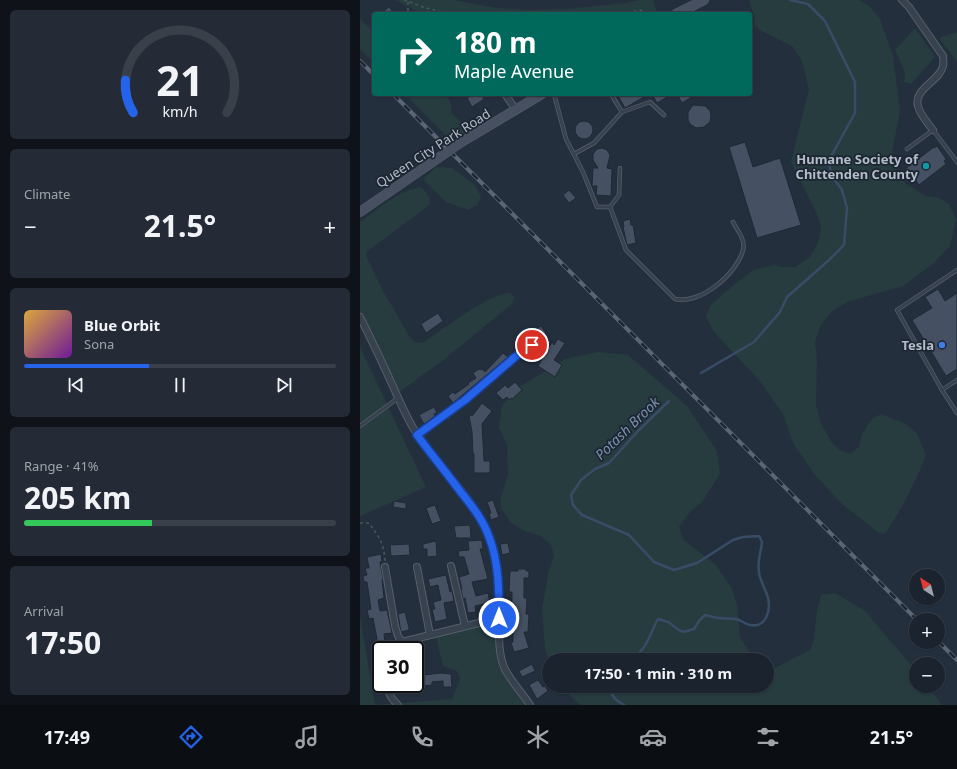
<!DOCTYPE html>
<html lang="en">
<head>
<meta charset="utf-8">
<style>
	:root { --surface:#1b232e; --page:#242b36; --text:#f1f3f6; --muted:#a0a4aa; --line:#39404a; --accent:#2563eb }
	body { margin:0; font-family:"Noto Sans",sans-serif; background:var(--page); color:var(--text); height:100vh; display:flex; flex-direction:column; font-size:15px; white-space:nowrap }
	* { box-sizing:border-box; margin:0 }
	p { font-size:13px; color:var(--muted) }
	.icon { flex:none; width:22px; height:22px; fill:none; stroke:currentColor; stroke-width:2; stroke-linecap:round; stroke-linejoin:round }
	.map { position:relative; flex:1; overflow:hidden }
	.drawer { display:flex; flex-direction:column; gap:10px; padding:10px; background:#0f1319; width:360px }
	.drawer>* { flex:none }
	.hud { position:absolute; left:12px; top:12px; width:380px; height:84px; border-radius:4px; box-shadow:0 1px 3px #0004,0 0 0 1px var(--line); background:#00695c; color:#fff; overflow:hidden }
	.needle { width:26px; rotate:324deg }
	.controls { position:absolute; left:549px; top:569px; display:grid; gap:8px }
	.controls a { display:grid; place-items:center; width:36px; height:36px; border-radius:50%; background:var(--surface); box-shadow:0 1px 3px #0004,0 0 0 1px var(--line); font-size:20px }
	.speed { position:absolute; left:12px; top:641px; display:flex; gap:8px; font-size:20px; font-weight:700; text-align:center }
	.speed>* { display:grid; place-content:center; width:52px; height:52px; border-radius:50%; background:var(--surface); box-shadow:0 1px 3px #0004,0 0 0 1px var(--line); line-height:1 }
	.speed .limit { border:2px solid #111; border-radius:6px; background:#fff; color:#111 }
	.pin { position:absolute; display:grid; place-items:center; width:34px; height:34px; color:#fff; margin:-17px; border:2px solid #fff; border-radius:50%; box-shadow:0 1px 4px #0007 }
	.me { position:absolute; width:44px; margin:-22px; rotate:0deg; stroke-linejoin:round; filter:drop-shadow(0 0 3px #0008) }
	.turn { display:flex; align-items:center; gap:14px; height:84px; padding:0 16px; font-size:18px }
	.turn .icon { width:52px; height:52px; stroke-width:2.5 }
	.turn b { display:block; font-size:28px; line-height:34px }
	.big { font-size:30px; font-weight:700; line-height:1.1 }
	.drawer .tile { flex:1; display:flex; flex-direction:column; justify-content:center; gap:6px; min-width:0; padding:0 14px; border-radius:6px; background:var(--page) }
	.drawer .dial { align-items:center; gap:0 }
	.dial svg { height:104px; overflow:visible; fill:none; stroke:var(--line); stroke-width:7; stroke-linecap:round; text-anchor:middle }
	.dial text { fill:var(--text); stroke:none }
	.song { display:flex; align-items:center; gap:12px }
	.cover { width:48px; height:48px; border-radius:6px; background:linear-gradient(135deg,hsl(40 70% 55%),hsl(280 70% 35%)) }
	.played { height:4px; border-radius:2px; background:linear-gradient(90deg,var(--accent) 40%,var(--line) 40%) }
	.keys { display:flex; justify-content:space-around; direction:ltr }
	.heat { display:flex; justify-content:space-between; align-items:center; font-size:22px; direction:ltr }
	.charge { height:6px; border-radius:3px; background:linear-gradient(90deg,#34c759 41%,var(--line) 0) }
	.trip { position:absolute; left:182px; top:653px; width:232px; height:40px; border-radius:20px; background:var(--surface); box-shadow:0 1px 3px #0004,0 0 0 1px var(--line); font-weight:700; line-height:40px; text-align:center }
	.dock { display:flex; height:64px; justify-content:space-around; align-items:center; background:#0b0e12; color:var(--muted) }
	.dock .icon { width:28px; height:28px }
	.dock .selected { color:var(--accent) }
	.dock b { font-size:18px; color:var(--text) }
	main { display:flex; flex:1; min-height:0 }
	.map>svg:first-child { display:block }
	.green { fill:#263c3f }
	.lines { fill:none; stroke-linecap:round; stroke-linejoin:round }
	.stream { stroke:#394c67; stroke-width:2.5 }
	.building { fill:#455162; stroke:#1f2835 }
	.lane-casing { stroke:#565f6c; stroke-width:4.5 }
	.street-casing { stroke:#565f6c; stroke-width:8 }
	.secondary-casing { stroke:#565f6c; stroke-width:10 }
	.path { stroke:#44595c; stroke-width:1.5; stroke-dasharray:3 3; stroke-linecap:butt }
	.lane { stroke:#38414e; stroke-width:3 }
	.street { stroke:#38414e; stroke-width:6 }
	.secondary { stroke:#465061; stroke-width:9 }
	.rail-casing { stroke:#5a6575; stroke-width:4 }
	.rail { stroke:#1d2633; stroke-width:2.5; stroke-dasharray:8; stroke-linecap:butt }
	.secondary-bridge-casing { stroke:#565f6c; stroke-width:10; stroke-linecap:butt }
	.secondary-bridge { stroke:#465061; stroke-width:9 }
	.route-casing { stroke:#184099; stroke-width:10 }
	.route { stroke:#2563eb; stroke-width:7 }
	.culture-dot { fill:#0f9aa8; stroke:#1d2633; stroke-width:1.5 }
	.shop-dot { fill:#3f7fe0; stroke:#1d2633; stroke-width:1.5 }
	.labels { text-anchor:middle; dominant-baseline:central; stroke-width:3.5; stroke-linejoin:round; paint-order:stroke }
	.street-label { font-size:13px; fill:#b4bcc9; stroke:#1d2633 }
	.poi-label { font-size:13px; font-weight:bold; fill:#b4bcc9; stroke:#1d2633; text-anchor:end }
	.water-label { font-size:14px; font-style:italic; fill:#7c92b1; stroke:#1d2633 }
</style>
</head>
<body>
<main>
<section class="drawer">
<div class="tile dial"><svg viewBox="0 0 100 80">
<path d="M14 69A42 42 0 1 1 86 69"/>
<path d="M14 69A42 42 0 0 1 8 44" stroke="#2563eb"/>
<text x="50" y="56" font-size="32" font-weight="700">21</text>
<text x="50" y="72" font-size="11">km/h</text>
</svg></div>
<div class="tile"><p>Climate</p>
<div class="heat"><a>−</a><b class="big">21.5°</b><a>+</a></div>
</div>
<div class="tile">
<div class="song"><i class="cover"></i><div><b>Blue Orbit</b><p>Sona</p></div></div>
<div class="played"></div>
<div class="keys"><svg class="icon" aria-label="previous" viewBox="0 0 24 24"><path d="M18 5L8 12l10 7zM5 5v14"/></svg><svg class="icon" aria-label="pause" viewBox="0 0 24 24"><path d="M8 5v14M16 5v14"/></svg><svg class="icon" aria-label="next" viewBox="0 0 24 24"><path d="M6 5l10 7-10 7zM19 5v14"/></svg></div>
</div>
<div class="tile"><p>Range · 41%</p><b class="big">205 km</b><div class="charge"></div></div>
<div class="tile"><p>Arrival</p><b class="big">17:50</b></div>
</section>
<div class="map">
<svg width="597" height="705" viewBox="0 0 597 705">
	<rect width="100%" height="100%" fill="#242f3e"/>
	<!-- green -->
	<g class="green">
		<polygon points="35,0 93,0 137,8 170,10 206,9 265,3 279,0 293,0 297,11 294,14 68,14 57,11"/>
		<path d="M389 0H499L509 6 520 19 533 56 540 111 532 153 537 173 546 184 566 196 579 198 589 204 596 219 590 246 573 264 543 286 487 302 471 312 460 327 455 342 457 359 456 405 461 423 471 442 480 450 490 454 499 447 502 434 511 420 521 414 546 424 558 435 566 455C555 483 542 509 525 534L519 533 482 504 455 475 433 443 423 414 399 380 354 332 346 317 350 306 364 293 393 270 414 265 422 267H435L450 257 459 240 461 226 456 212 431 162 449 89 442 61 433 47 400 30 395 25 394 15Z"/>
		<polygon points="0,19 14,32 14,63 0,49"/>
		<polygon points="555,28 575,57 551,84 544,82 545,72 535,50"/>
		<polygon points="597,32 597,62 579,38"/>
		<path d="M45 94H84C90 100 92 104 91 113L104 125 112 129C104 134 98 139 88 138Z"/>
		<polygon points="76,167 92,168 115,185 121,197 117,205 108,210 86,202 63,179"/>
		<path d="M59 187C66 191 70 195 70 203L63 210 10 249 7 252 6 256 22 289 50 337 56 343 64 342C82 330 131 292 150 293L154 296 153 303 81 362 38 393 0 312V222C18 209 37 192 59 187Z"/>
		<polygon points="0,347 66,487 0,516"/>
		<polygon points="237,352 268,355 327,406 357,451 360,474 342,502 329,513 319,527 324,540 355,564 371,587 377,604 380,637 395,660 189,660 185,649 182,609 188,574 194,556 191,545 181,536 163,530 151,523 141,508 141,497 148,474 147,444 139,428 142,406 156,389 205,359"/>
		<polygon points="475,593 505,611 556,671 556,686 568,686 582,705 222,705 217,702 200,686 407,686 407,666 413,669 450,650 454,640 457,611 461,595"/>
		<path d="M0 616 15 705 92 699 100 679 97 671 83 666 76 636 134 621C137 659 143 674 165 705H0Z"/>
	</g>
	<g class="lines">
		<!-- stream -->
		<g class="stream">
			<polyline points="341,373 394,342 420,312 427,297 468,261 484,245 487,208 482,190 471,175 469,160 495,113 495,82 465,21 448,4 430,0"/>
			<path d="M242 660C249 655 255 657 263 658 284 661 290 633 298 619 301 620 305 621 308 622 320 629 317 635 334 629L339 621 345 615C350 616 355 618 360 618 366 619 370 618 376 619 381 620 385 624 390 625 406 628 411 611 408 598 406 589 400 582 399 572 397 559 401 553 402 542L399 536 383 537 373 540 337 563 314 570 294 562 269 535 222 515 213 505 211 495 221 480 235 469 249 463 279 430 309 401"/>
			<polyline points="247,686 255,699 264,705"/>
		</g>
	</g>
	<!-- building -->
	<g class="building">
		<polygon points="29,7 35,14 20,14"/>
		<polygon points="114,94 121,94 124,99 112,107 107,98"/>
		<polygon points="257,94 289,94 265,108"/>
		<polygon points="292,94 312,94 297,103"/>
		<polygon points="317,94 337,94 322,103"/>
		<polygon points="333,105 345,106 350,111 351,115 350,122 344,127 336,128 330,124 328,120 328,112"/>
		<circle cx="224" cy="130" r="9"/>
		<polygon points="385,142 393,167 420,158 441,225 397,238 369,147"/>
		<polygon points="577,146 586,159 584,161 586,164 559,185 551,174 549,175 545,169 574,147 574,148"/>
		<polygon points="242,148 247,150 250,155 247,168 252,169 251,196 236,195 237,186 232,186 233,168 238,168 233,160 233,154 237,149"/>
		<polygon points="209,190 216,198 209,203 203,195"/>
		<polygon points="270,219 271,225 273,225 276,243 267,245 263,227 264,227 263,221"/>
		<polygon points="578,289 585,301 597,293 597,369 586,376 552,320 572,308 565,297"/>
		<polygon points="78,313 83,321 66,333 61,324"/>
		<polygon points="181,326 186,333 175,342 172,341 169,342 165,336"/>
		<polygon points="198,339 205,343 194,360 202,365 195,377 178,366 192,342 194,345"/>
		<polygon points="143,353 148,357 93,403 88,396 93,392 95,394 109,384 108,383 116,378 113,373 119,369 120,370 122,369 125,372"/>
		<polygon points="155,382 162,390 152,399 151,398 149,400 147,397 143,400 136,393 145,385 148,388"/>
		<polygon points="122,403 132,411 122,424 124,461 130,461 130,473 114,473 114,454 113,454 112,432 109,416 113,415"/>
		<polygon points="74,407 77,413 74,414 75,416 64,424 59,415"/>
		<polygon points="133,500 139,517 131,520 129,514 131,513 127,502"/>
		<polygon points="34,501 46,503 46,509 33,507"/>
		<polygon points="75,505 81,521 72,524 66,508"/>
		<polygon points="110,525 111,538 96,538 94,526"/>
		<polygon points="122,540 123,549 120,549 128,579 112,582 116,596 128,593 130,603 115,606 116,612 108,613 105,598 103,599 101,589 102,589 99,577 109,574 104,557 99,557 98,551 109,550 108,541"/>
		<polygon points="76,541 77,556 67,557 67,549 63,549 63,544"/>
		<polygon points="148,543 150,553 142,555 140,544"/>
		<polygon points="49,544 50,555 31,556 30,545"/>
		<polygon points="21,554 22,562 20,562 23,579 22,580 24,598 18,600 20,611 27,610 32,633 24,634 26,650 18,649 16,639 17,639 13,618 9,619 7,610 11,609 7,582 4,582 3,576 7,575 5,568 9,568 7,557"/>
		<polygon points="158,569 166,569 166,571 169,571 169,578 164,578 164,598 167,598 166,614 169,614 168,632 164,632 169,648 154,652 151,643 153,642 153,632 151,632 152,592 149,592 150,571 158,571"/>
		<polygon points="86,575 90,592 92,591 94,601 84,603 87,619 75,622 72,609 75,609 73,602 81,600 78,585 70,587 68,579"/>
		<polygon points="45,612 49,628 49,630 41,632 38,614"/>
		<polygon points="172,664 175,671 162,677 159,671"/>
		<polygon points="81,673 91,674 92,687 83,687 83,681 72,682 72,685 56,687 56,692 42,693 41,684 55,684 55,676"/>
		<polygon points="178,680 183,687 185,686 188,691 177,699 169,685"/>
	</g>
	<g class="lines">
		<!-- lane casing -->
		<g class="lane-casing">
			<g id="lane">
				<path d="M194 94 206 139 223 172 237 207H250L266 250 315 299C340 305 377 274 383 250 386 240 377 230 373 222"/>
				<polyline points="262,112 290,102 304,115"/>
				<polyline points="547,149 573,130 597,162"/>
				<polyline points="214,154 234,143 262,112 251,94"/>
				<polyline points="250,207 259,195 260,168"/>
				<polyline points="597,380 582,390 597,413"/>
				<polyline points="582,390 537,310 597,270"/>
				<polyline points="0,426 38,398"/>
			</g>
		</g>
		<!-- street casing -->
		<g class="street-casing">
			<g id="street">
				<path d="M542 0 549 7 583 56C583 59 584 63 583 66 580 81 553 89 558 106 560 115 568 123 573 130"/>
				<polyline points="145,94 156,110"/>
				<path d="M0 317C12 341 24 366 35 391 42 406 48 421 57 434 79 469 113 497 129 535 139 560 139 590 139 616 139 632 138 653 144 667 149 679 163 694 170 705"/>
				<polyline points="57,435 105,400 155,357 172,345"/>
				<polyline points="91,566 105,626"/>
				<polyline points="25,567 35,626 38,636 42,642"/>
				<polyline points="57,567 70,635"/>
				<polyline points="37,650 42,642 139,618"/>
				<path d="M27 684C28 694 31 698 38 705"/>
			</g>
		</g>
		<!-- secondary casing -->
		<g class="secondary-casing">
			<g id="secondary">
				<polyline points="316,14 344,0"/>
				<polyline points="100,143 182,94"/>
				<polyline points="0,212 77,159"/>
			</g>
		</g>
		<!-- path -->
		<g class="path">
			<polyline points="44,0 66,8 91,14"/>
			<polyline points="48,2 48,14"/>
			<polyline points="262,14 280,10 289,14"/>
			<path d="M0 523H9C19 537 24 543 25 561"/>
		</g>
		<!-- lane -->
		<use href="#lane" class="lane"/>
		<!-- street -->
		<use href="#street" class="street"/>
		<!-- secondary -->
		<use href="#secondary" class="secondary"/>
		<!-- rail casing -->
		<g class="rail-casing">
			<g id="rail">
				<polyline points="0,61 14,75"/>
				<polyline points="33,94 557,620"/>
				<polyline points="578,641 597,660"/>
			</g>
		</g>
		<!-- rail -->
		<use href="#rail" class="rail"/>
		<!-- secondary-bridge casing -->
		<g class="secondary-bridge-casing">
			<polyline id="secondary-bridge" points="77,159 100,143"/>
		</g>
		<!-- secondary-bridge -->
		<use href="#secondary-bridge" class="secondary-bridge"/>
	</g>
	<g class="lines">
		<!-- route casing -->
		<g class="route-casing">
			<path id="route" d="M139 618C139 591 139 562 129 537 123 519 111 505 100 491 86 472 71 454 57 435L105 400 155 357 172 345"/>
		</g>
		<!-- route -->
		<use href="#route" class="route"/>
	</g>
	<!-- markers -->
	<circle class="culture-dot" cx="566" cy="166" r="4"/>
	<circle class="shop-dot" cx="582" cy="345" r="4"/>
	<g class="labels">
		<!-- street labels -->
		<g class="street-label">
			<text transform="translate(73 148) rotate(-33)">Queen City Park Road</text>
		</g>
		<!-- poi labels -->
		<g class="poi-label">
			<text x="558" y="159">Humane Society of<tspan x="558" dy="15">Chittenden County</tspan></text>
			<text x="574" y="345">Tesla</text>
		</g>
		<!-- water labels -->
		<g class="water-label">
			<text transform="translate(267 428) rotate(-44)">Potash Brook</text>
		</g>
	</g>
</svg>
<div class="controls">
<a><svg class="needle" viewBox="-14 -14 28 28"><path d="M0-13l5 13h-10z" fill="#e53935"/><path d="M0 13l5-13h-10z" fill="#a0a4aa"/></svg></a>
<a>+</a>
<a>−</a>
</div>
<div class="speed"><div class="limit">30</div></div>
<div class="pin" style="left:172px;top:345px;background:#d93025"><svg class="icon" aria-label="arrive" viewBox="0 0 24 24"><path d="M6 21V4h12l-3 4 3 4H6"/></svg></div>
<svg class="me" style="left:139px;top:618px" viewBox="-20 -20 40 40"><circle r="17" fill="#2563eb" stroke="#fff" stroke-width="3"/><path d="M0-11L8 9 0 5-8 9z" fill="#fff"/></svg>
<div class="trip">17:50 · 1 min · 310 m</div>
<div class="hud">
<div class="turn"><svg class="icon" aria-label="right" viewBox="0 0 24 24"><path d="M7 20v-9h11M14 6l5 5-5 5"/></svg><div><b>180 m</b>Maple Avenue</div></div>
</div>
</div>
</main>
<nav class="dock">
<b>17:49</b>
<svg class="icon selected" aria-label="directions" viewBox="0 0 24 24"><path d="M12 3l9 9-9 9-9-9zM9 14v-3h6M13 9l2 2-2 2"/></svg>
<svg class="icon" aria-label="music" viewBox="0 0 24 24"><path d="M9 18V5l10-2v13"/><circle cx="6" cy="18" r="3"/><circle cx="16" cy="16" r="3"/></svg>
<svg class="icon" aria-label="phone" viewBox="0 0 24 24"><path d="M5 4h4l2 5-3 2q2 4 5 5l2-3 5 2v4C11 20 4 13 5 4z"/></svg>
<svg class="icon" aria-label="climate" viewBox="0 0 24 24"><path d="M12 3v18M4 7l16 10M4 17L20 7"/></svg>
<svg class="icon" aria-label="car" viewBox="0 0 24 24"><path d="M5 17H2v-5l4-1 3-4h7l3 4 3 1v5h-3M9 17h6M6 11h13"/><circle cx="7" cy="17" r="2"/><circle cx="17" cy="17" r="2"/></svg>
<svg class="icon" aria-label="filters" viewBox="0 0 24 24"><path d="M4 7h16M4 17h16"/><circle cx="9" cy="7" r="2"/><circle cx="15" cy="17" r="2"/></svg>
<b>21.5°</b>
</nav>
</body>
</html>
